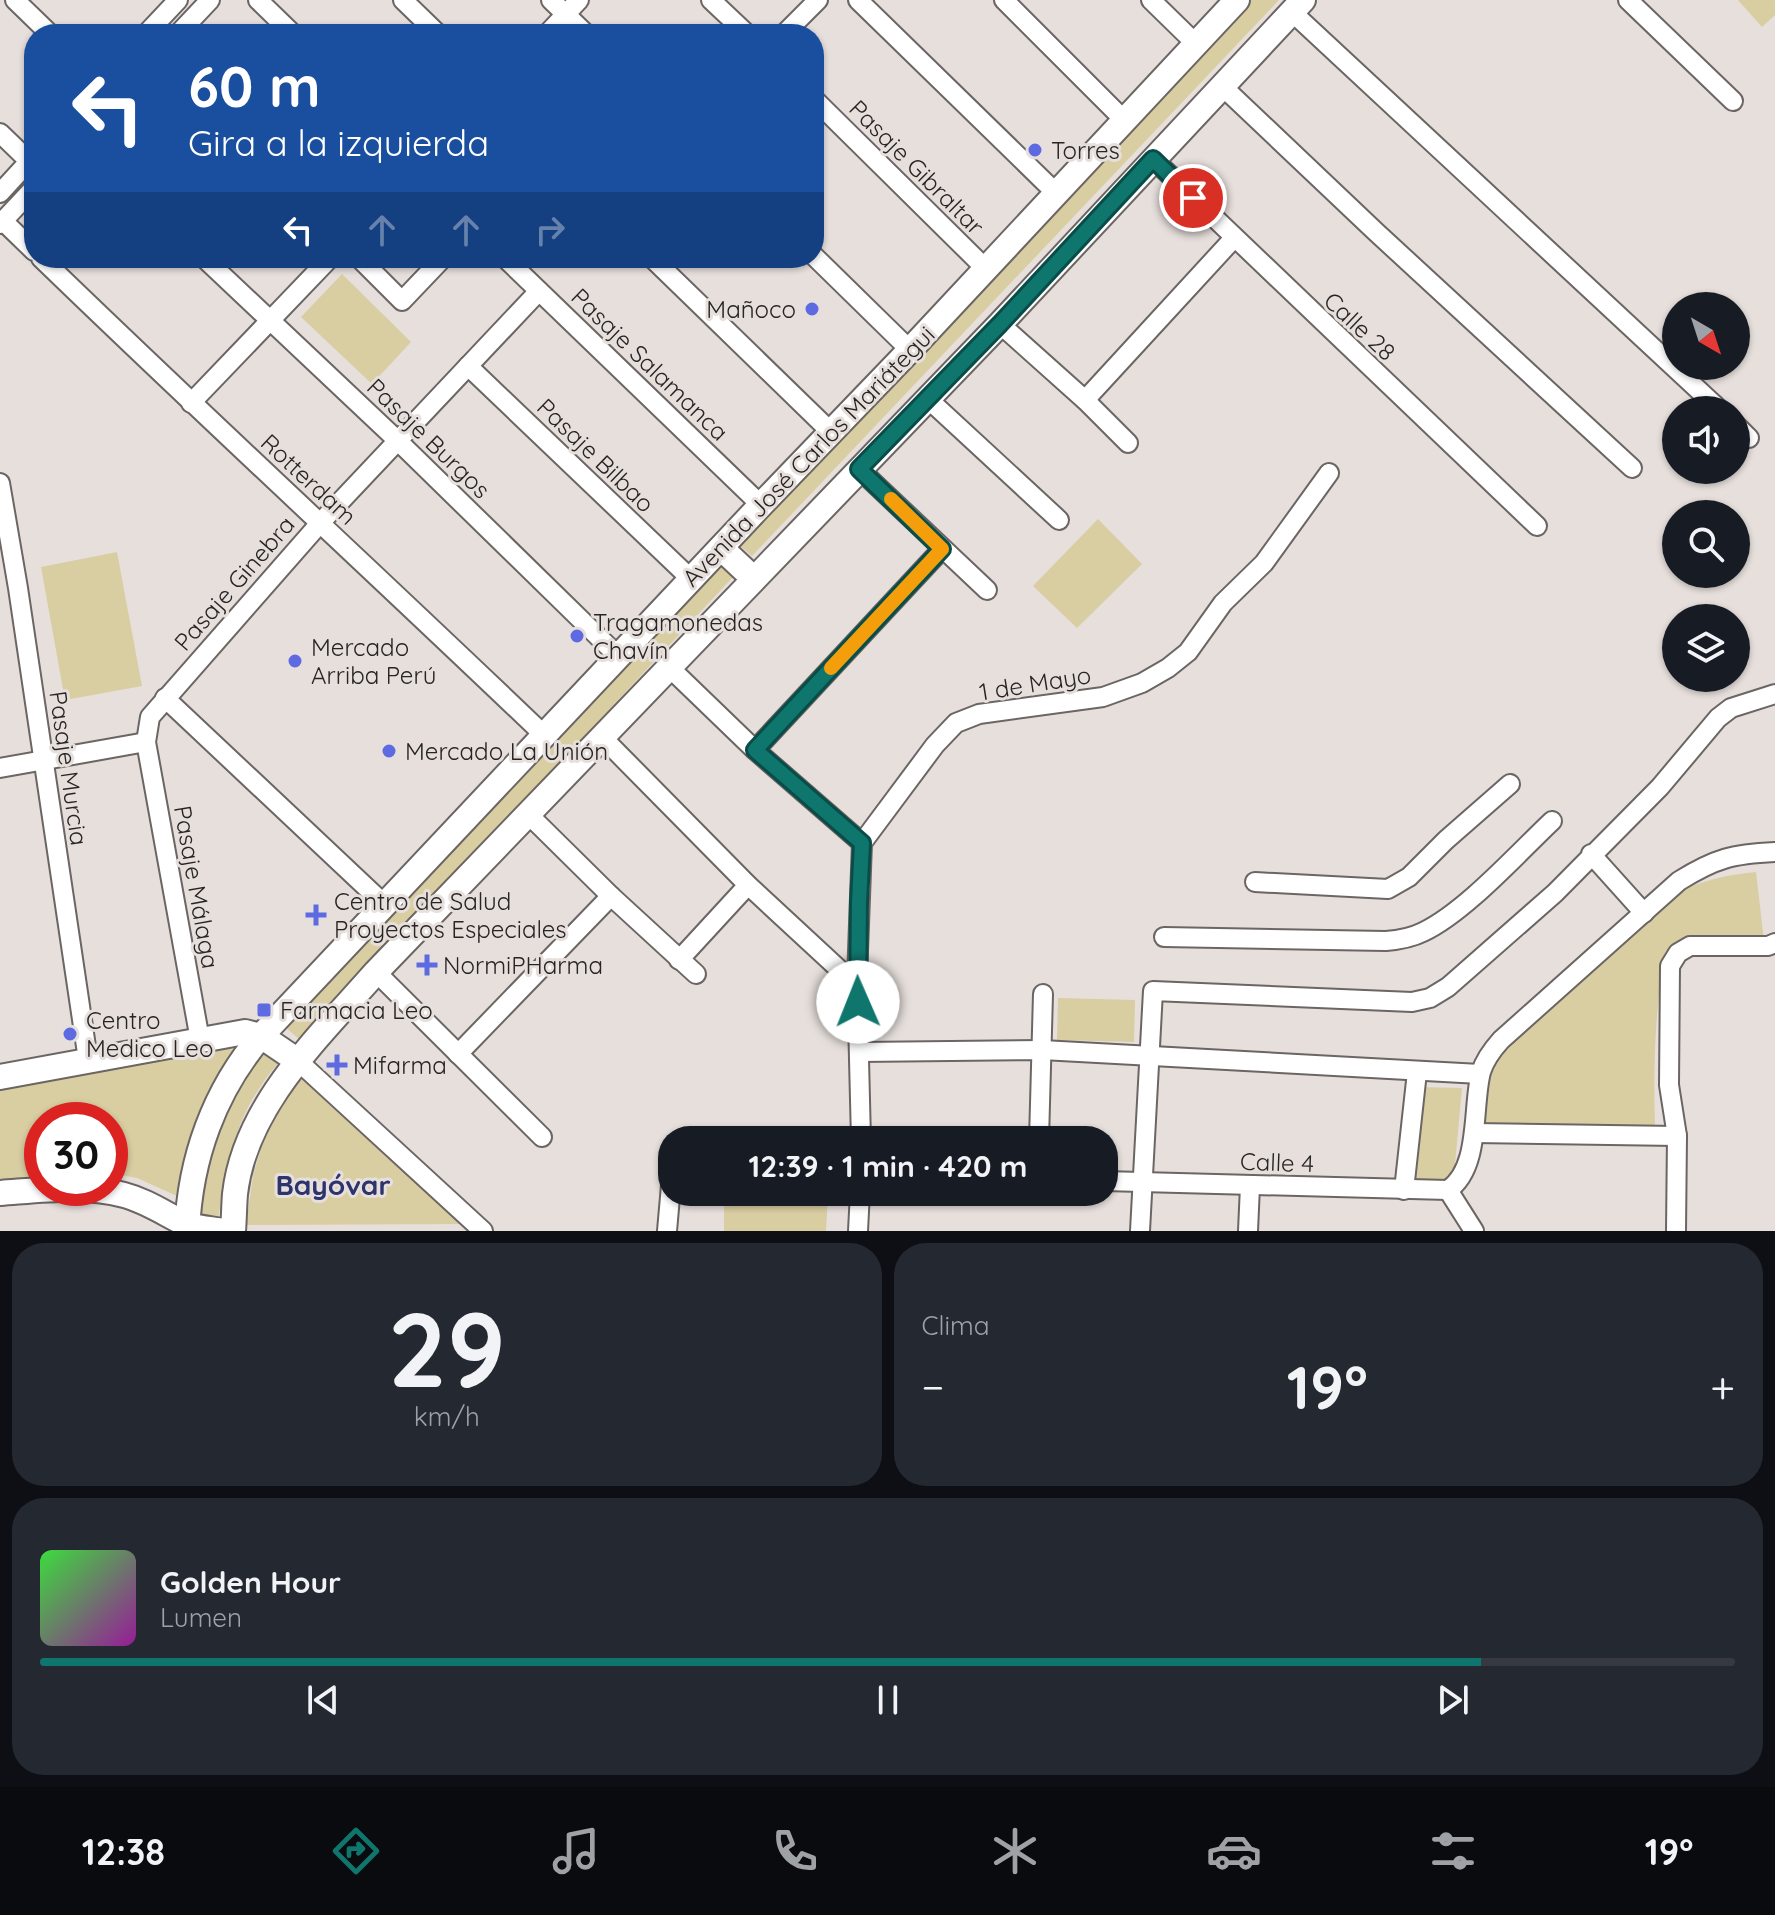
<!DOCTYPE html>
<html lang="es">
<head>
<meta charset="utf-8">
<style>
	:root { --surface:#171b24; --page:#242831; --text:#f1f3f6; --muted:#9ea1a6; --line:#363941; --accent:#0f766e }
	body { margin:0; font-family:Quicksand,sans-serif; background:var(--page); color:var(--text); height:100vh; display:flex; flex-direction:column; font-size:30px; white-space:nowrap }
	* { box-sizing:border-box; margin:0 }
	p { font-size:26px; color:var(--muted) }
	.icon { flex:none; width:44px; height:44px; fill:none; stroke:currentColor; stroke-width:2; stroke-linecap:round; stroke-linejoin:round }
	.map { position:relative; height:1231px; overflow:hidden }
	.side { display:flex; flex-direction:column; gap:12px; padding:12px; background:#0d0f14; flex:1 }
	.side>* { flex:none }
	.banner { position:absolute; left:24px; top:24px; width:800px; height:244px; border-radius:32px; box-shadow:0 2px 6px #0004; background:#1a4fa0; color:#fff; overflow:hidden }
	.needle { width:52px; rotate:141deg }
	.fabs { position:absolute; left:1662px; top:292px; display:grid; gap:16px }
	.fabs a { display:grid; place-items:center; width:88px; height:88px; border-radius:50%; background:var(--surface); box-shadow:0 2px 6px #0004; font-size:40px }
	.speed { position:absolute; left:24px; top:1102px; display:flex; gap:16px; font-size:40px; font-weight:700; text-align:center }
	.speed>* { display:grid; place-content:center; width:104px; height:104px; border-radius:50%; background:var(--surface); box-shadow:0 2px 6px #0004; line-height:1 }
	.speed .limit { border:12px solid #d22; background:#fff; color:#111 }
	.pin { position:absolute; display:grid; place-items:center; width:68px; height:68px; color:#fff; margin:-34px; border:4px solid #fff; border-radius:50%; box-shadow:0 2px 8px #0007 }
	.me { position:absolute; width:88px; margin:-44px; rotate:359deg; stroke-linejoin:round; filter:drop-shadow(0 0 6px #0008) }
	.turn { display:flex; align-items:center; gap:28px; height:168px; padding:0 32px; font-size:36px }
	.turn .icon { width:104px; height:104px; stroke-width:2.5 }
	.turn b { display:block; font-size:56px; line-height:68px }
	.lanes { display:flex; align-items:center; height:76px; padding:0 32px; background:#0003; justify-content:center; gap:40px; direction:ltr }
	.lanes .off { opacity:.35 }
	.big { font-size:60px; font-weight:700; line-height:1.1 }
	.side .card { flex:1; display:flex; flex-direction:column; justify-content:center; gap:12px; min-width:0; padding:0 28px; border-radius:32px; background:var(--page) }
	.side .dial { align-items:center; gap:0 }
	.dial b { font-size:104px; line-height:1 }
	.song { display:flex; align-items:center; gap:24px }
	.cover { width:96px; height:96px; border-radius:12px; background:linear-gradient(135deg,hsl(120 70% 55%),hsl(300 70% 35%)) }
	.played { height:8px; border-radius:4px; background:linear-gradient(90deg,var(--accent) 85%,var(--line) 85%) }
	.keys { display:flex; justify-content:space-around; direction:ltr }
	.heat { display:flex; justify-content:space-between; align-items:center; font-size:44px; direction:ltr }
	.side .tiles { flex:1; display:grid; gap:12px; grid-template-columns:1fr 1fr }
	.card:last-child { grid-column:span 2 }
	.trip { position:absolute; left:658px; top:1126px; width:460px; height:80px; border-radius:32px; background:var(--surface); box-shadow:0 2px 6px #0004; font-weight:700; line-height:80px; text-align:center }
	.menu { display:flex; height:128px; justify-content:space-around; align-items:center; background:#090b0e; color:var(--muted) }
	.menu .icon { width:56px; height:56px }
	.menu .selected { color:var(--accent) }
	.menu b { font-size:36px; color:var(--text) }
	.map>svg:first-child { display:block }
	.green { fill:#d9cea1 }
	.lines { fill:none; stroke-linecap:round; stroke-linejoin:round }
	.minor-casing { stroke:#6b6563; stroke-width:22 }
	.major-casing { stroke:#6b6563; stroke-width:28 }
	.minor { stroke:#fff; stroke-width:18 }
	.major { stroke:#fff; stroke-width:24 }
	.route-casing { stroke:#0a4d48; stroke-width:20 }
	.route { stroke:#0f766e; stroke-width:14 }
	.slow { stroke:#f59e0b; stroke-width:14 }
	.poi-dot { fill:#5d6ae1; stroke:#e6dfdc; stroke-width:3 }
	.labels { text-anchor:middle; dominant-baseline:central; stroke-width:6; stroke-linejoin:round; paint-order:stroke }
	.poi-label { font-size:24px; fill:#272524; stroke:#e6dfdc; text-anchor:start }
	.street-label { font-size:24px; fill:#272524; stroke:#e6dfdc }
	.quarter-label { font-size:28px; font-weight:bold; fill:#2c336d; stroke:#e6dfdc }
</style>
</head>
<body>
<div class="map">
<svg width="1775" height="1231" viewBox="0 0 1775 1231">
	<rect width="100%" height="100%" fill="#e6dfdc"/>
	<!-- green -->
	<g class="green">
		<polygon points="1246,0 1279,0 752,556 738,544"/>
		<polygon points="1738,0 1775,0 1775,15 1762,27"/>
		<polygon points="342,274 411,342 372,384 301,317"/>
		<polygon points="1098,519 1142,564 1077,628 1033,586"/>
		<polygon points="117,552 142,686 65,700 41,567"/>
		<polygon points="719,563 733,577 300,1040 284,1026"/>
		<path d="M1756 872 1764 941 1753 944 1678 941 1665 952C1655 1010 1653 1067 1655 1126L1483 1125 1489 1065 1508 1041 1675 894C1702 880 1726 875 1756 872Z"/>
		<polygon points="1058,998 1135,1000 1134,1042 1057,1040"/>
		<polygon points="229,1047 233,1051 231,1058 184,1193 177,1196 137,1178 110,1173 110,1120 42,1120 42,1177 0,1180 0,1083"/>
		<path d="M263 1047 279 1062C233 1116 229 1158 217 1225L195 1220 221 1112Z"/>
		<polygon points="300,1075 461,1224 246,1225 253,1176 268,1123"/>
		<polygon points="1418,1087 1462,1088 1454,1175 1442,1185 1409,1183"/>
		<polygon points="724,1192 828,1192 826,1231 724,1231"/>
	</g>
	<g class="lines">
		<!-- minor casing -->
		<g class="minor-casing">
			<g id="minor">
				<polyline points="15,0 50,34"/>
				<polyline points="258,0 293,34"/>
				<polyline points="403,0 438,34"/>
				<polyline points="551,0 586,34"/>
				<polyline points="711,0 747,34"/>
				<polyline points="858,0 1057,194"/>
				<polyline points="1004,0 1125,121"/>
				<polyline points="1151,0 1195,43"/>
				<polyline points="1628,0 1733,101"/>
				<polyline points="1292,12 1720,410"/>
				<polyline points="146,34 178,0"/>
				<polyline points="178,34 210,0"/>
				<polyline points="547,34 579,0"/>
				<polyline points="784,34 818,0"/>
				<polyline points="1222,86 1376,232 1632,468"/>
				<polyline points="814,99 986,269"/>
				<polyline points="0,133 29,161"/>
				<polyline points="1153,159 1537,526"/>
				<polyline points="0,193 34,156"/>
				<polyline points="3,221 34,251"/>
				<polyline points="0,224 34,188"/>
				<polyline points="814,256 910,350"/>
				<path d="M41 258C207 419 377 575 544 735"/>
				<polyline points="204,258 397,440 618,656"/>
				<polyline points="359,258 402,301 443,258"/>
				<polyline points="505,258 761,505"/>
				<polyline points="652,258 831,432"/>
				<polyline points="1000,324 1085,400 1128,443"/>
				<polyline points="468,366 691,579"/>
				<polyline points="927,398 1059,520"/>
				<polyline points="1085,400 1234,238"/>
				<polyline points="191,403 330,258"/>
				<polyline points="1736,425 1749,438"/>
				<polyline points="859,469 987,590"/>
				<polyline points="0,483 18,588 88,1060"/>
				<polyline points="670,668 755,750 862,843"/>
				<polyline points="165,698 384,904"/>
				<polyline points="602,737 748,885 842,972 857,978"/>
				<polyline points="755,750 942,549"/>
				<polyline points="0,768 146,742"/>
				<polyline points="528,814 611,896 696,974"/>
				<polyline points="1591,854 1644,913"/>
				<polyline points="1255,882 1388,889 1409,877 1446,840 1510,784"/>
				<path d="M1164 937 1386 941C1399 940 1411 938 1423 932 1465 912 1517 854 1552 821"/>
				<polyline points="679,960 748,885"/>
				<polyline points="376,972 542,1137"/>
				<polyline points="200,1040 146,742 150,717 321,522 539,291"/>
				<polyline points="860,1052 1042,1050 1480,1074"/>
				<polyline points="458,1054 611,896"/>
				<polyline points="298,1061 483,1231"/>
				<polyline points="1474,1133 1677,1136"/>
				<polyline points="861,1140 857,978 862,843 935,745 956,723 979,714 1103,697 1142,683 1168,668 1188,652 1223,603 1264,563 1329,473"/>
				<polyline points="1039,1140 1043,994"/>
				<polyline points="1104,1181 1448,1190"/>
				<polyline points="1404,1190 1417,1072"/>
				<path d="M1448 1190C1481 1168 1472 1106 1481 1072 1485 1059 1492 1050 1501 1040L1679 881C1716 858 1733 854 1775 852"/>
				<polyline points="1448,1190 1474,1231"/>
				<polyline points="667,1231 672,1174"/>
				<polyline points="858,1231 860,1192"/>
				<polyline points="1140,1231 1153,991 1412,1002 1430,998 1448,987 1555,893 1660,787 1718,718 1731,708 1775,694"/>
				<polyline points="1248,1231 1250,1186"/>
				<polyline points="1676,1231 1677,1136 1669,1085 1670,966 1678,953 1690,946 1768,946 1775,943"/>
			</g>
		</g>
		<!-- major casing -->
		<g class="major-casing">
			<g id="major">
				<polyline points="721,548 754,579"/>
				<polyline points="0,1077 245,1032 261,1036 298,1061"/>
				<path d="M0 1193C41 1190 84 1184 124 1195 147 1201 165 1214 186 1224 197 1228 211 1229 223 1231"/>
				<path d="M187 1231C190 1159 214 1091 261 1036L761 505 910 350 1237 0"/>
				<path d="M233 1231C234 1219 234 1206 235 1194 245 1105 320 1036 376 972L1000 324 1303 0"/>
			</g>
		</g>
		<!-- minor -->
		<use href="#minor" class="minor"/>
		<!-- major -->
		<use href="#major" class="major"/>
	</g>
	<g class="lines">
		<!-- route casing -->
		<g class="route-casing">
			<polyline id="route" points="858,1002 859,902 862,843 755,750 942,549 859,469 1000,324 1153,159 1193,198"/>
		</g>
		<!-- route -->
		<use href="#route" class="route"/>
		<!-- slow -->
		<polyline class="slow" points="831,668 942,549 891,499"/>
	</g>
	<!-- markers -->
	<g class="poi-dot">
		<circle cx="1035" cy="150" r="8"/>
		<circle cx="812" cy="309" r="8"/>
		<circle cx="577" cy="636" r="8"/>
		<circle cx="295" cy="661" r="8"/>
		<circle cx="389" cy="751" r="8"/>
		<path d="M312 903h8v8h8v8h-8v8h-8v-8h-8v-8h8z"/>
		<path d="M423 953h8v8h8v8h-8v8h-8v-8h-8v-8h8z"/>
		<rect x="256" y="1002" width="16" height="16" rx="4"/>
		<circle cx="70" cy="1034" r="8"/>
		<path d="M333 1053h8v8h8v8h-8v8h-8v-8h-8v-8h8z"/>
	</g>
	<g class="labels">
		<!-- poi labels -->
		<g class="poi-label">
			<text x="1051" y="150">Torres</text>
			<text x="796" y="309" text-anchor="end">Mañoco</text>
			<text x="593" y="622">Tragamonedas<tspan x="593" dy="28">Chavín</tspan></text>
			<text x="311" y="647">Mercado<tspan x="311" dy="28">Arriba Perú</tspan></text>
			<text x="405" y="751">Mercado La Unión</text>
			<text x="334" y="901">Centro de Salud<tspan x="334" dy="28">Proyectos Especiales</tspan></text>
			<text x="443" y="965">NormiPHarma</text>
			<text x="280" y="1010">Farmacia Leo</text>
			<text x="86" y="1020">Centro<tspan x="86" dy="28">Medico Leo</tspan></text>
			<text x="353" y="1065">Mifarma</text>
		</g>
		<!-- street labels -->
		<g class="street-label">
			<text transform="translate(917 167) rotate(45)">Pasaje Gibraltar</text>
			<text transform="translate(1360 326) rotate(43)">Calle 28</text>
			<text transform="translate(650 364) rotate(44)">Pasaje Salamanca</text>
			<text transform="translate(429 438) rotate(44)">Pasaje Burgos</text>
			<text transform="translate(596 455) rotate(44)">Pasaje Bilbao</text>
			<text transform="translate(808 456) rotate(-46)">Avenida José Carlos Mariátegui</text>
			<text transform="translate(309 479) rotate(43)">Rotterdam</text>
			<text transform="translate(234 583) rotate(-49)">Pasaje Ginebra</text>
			<text transform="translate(1035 683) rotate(-9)">1 de Mayo</text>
			<text transform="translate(69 768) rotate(82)">Pasaje Murcia</text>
			<text transform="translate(197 887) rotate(80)">Pasaje Málaga</text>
			<text transform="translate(1277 1162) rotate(2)">Calle 4</text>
		</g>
		<!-- quarter labels -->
		<g class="quarter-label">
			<text x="333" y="1184">Bayóvar</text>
		</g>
	</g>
</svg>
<div class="fabs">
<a><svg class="needle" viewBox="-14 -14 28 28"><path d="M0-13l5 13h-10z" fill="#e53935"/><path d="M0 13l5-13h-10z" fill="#9ea1a6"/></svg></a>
<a><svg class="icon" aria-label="sound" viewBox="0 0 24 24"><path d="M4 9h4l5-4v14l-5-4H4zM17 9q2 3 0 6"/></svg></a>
<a><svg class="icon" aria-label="search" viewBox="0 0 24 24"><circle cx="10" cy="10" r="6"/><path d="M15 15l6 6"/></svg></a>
<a><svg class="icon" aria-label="layers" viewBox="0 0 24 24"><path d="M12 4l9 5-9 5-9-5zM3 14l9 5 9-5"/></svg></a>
</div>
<div class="speed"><div class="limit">30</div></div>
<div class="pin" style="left:1193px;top:198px;background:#d93025"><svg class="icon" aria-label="arrive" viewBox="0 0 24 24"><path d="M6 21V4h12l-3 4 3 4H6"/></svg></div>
<svg class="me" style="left:858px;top:1002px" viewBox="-20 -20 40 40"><circle r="19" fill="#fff"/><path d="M0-13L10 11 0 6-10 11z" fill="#0f766e"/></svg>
<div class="trip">12:39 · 1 min · 420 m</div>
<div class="banner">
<div class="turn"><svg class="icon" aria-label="left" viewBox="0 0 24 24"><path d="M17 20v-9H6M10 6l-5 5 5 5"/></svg><div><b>60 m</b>Gira a la izquierda</div></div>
<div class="lanes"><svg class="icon" aria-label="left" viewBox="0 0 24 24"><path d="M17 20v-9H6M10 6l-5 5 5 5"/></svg><svg class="icon off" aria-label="ahead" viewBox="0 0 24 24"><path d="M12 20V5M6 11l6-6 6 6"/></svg><svg class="icon off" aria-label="ahead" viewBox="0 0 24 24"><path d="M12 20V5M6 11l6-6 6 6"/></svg><svg class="icon off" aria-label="right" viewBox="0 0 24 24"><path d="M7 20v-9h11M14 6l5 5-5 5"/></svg></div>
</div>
</div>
<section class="side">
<div class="tiles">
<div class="card dial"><b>29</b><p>km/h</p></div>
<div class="card"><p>Clima</p>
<div class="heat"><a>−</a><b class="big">19°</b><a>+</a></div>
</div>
<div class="card">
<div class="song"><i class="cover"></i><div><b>Golden Hour</b><p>Lumen</p></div></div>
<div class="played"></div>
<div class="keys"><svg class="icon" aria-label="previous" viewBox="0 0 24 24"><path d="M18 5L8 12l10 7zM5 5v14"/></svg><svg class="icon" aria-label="pause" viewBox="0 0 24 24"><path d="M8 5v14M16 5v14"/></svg><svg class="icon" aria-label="next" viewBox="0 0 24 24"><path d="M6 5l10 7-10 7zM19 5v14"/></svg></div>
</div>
</div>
</section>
<nav class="menu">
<b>12:38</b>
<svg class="icon selected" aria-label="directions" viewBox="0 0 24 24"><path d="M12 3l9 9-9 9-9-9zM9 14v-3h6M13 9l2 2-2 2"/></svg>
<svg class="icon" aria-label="music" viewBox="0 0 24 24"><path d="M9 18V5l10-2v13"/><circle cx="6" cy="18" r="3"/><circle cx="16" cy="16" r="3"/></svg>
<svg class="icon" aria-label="phone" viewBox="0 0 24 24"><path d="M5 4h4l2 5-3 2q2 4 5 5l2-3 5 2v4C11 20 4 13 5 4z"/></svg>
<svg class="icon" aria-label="climate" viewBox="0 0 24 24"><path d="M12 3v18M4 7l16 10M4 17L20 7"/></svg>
<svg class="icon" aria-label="car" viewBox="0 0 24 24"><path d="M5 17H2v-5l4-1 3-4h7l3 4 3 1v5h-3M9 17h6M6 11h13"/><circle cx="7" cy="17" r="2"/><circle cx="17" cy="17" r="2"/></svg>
<svg class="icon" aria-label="filters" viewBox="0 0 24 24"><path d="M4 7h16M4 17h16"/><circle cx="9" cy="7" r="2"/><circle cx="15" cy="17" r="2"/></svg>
<b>19°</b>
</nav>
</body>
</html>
